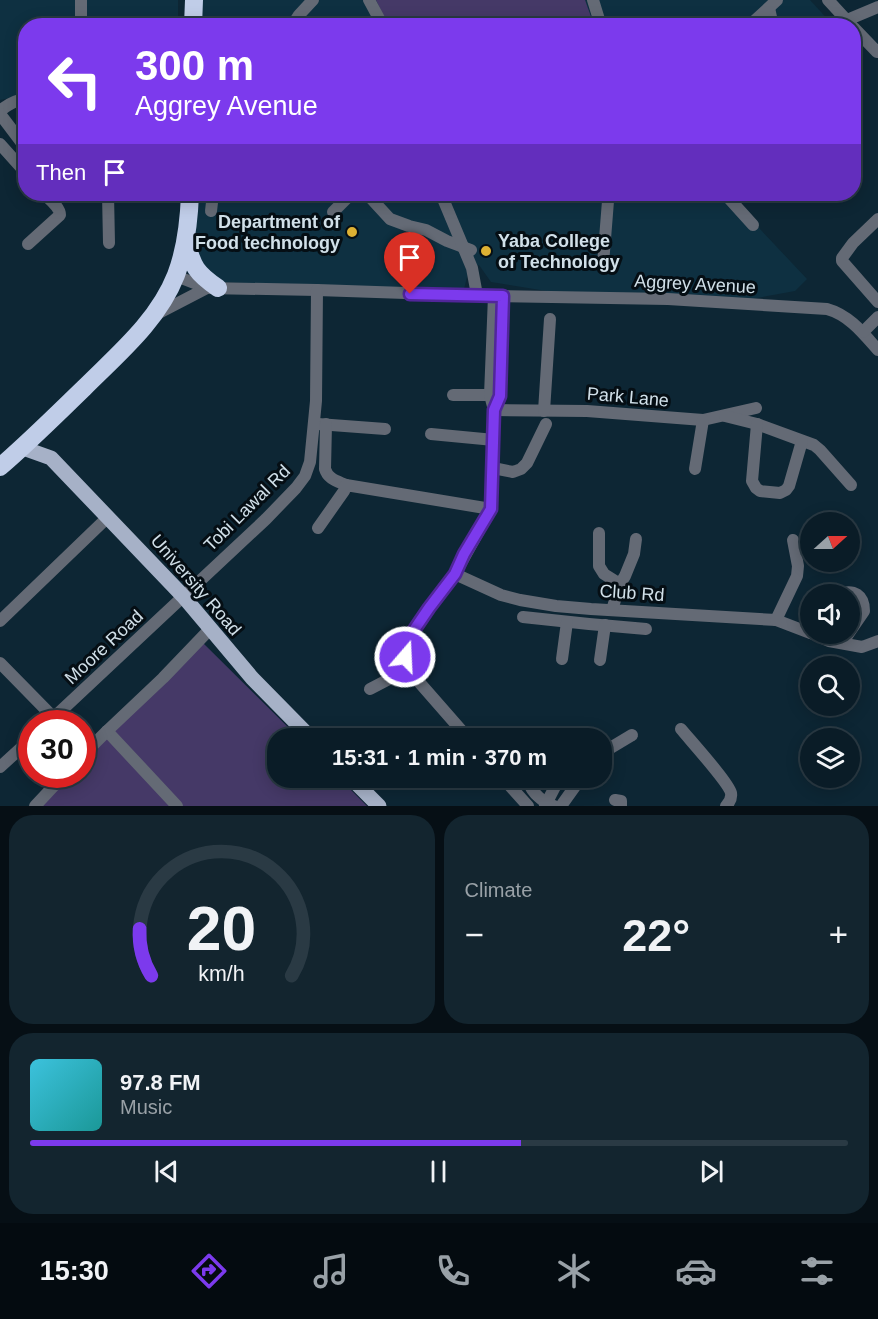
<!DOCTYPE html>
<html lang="en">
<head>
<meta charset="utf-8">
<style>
	:root { --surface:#0a1c27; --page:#13252f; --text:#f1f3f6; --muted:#99a1a7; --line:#2a3a44; --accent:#7c3aed }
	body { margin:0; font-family:Helvetica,sans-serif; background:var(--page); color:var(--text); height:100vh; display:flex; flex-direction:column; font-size:22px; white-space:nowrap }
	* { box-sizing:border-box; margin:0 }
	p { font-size:20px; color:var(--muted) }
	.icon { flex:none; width:33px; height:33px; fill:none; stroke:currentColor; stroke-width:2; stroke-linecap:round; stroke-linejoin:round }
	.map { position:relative; height:806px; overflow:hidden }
	.details { display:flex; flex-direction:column; gap:9px; padding:9px; background:#060f15; flex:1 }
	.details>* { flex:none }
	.banner { position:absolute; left:18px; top:18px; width:843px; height:183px; border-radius:24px; box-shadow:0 3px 15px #0003,0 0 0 2px var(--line); background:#7c3aed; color:#fff; overflow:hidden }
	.needle { width:39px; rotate:69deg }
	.controls { position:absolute; left:800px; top:512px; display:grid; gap:12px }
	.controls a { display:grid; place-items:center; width:60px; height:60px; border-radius:50%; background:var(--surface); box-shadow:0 3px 15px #0003,0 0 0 2px var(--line); font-size:30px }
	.speed { position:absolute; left:18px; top:710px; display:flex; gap:12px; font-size:30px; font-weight:700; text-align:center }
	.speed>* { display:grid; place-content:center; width:78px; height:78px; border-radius:50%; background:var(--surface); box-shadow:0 3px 15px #0003,0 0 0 2px var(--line); line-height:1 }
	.speed .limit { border:9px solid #d22; background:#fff; color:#111 }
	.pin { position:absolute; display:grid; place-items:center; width:51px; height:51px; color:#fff; margin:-62px -26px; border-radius:50% 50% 50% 0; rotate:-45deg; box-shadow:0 0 6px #0007 }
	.pin .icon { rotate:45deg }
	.me { position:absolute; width:66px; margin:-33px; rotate:19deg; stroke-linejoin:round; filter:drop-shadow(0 0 4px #0008) }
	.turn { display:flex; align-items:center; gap:21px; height:126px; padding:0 18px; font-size:27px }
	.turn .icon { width:78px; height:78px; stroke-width:2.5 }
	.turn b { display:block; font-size:42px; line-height:51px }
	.then { display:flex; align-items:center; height:57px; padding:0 18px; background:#0003; gap:12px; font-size:22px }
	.big { font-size:45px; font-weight:600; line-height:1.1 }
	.details .card { flex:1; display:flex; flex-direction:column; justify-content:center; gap:9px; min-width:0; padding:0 21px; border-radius:24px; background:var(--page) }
	.details .dial { align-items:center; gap:0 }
	.dial svg { height:156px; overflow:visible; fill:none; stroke:var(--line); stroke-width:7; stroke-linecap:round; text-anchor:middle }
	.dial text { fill:var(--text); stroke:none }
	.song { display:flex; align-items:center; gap:18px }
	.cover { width:72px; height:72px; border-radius:9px; background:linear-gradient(135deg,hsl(190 70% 55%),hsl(180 70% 35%)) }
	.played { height:6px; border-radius:3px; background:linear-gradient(90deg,var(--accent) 60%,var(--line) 60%) }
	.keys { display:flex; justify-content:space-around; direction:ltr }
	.heat { display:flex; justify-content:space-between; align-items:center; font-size:33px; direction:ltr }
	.details .tiles { flex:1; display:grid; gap:9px; grid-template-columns:1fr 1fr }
	.card:last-child { grid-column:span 2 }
	.trip { position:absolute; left:267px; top:728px; width:345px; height:60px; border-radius:24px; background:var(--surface); box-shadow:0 3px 15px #0003,0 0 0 2px var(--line); font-weight:600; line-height:60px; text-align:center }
	.menu { display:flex; height:96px; justify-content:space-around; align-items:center; background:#040b10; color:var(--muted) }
	.menu .icon { width:42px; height:42px }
	.menu .on { color:var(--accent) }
	.menu b { font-size:27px; color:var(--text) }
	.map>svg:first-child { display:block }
	.built { fill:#0e3041 }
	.green { fill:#453967 }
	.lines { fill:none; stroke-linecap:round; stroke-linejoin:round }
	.minor { stroke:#646a75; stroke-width:12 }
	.major { stroke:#a6b1c7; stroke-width:15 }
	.highway { stroke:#c0cde8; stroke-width:18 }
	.route-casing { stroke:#51269a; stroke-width:15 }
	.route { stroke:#7c3aed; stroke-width:10 }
	.poi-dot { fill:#ddb133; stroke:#050e14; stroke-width:2 }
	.labels { text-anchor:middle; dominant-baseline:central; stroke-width:6; stroke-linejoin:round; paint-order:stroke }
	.poi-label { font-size:18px; font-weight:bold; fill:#d1e0e9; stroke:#050e14; text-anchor:end }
	.street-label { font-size:18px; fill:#d1e0e9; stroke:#050e14 }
</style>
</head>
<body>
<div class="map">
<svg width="878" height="806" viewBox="0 0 878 806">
	<rect width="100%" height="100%" fill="#0d2634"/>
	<!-- built -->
	<g class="built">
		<polygon points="0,0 178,0 178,25 26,26 25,95 0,100"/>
		<polygon points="199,0 810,0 833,25 198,26"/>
		<polygon points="193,194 727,194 807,279 795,291 746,300 571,295 491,282 479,265 469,269 463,293 222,282 193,255"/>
	</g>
	<!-- green -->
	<g class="green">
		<polygon points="376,0 585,0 594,25 388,25"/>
		<polygon points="202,642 299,738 278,738 278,777 338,777 367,806 37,806 69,774 82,774 83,760"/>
	</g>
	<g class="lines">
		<!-- minor -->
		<g class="minor">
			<polyline points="369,0 383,26"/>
			<polyline points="593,0 601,26"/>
			<polyline points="828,0 852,26"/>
			<polyline points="769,8 773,26"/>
			<polyline points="847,20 878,7"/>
			<polyline points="81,26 81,0"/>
			<polyline points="292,26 299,15 313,0"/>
			<polyline points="749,26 777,0"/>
			<polyline points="854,28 877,52 878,51"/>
			<path d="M0 111C8 104 15 100 26 99"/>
			<polyline points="0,114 22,143 26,159"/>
			<polyline points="0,144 26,173"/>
			<polyline points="108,194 109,243"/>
			<polyline points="367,194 390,219 409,226 426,230 447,241 471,250"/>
			<polyline points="441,194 472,268 477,295"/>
			<polyline points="600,194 605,195 608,201 603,264"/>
			<polyline points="725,194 753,225"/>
			<polyline points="211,211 213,194"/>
			<polyline points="333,212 351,194"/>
			<polyline points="878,219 853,243 842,258 842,261 878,302"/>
			<path d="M28 244 60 215C60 207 50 200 44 194"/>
			<path d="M176 276 207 288 317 290 494 296 668 299 827 309C849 315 863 333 878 350"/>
			<polyline points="155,315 207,288"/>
			<polyline points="863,332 878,317"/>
			<polyline points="453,395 490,395"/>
			<polyline points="494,410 587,411 703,420 756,408"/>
			<polyline points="494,410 500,396 503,296"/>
			<polyline points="544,411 550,319"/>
			<polyline points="725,416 757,424 814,445 820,450 851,485"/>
			<polyline points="318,424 385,429"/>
			<path d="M326 424 325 469C328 479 337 481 346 485"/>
			<polyline points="757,424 752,481 756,488 760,491 780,493 786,490 789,486 802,441"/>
			<polyline points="431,434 494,440"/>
			<polyline points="493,468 513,472 521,469 527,463 546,424"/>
			<polyline points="695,469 703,420"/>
			<polyline points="318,528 344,491 346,485 491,509"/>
			<polyline points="599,533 599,566 604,574 620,584"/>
			<polyline points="455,574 501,595 520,600 556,606 591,609 776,620 810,633"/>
			<path d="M839 594C854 589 864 595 864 611L842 643"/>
			<polyline points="612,610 620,584 625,576 634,554 636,539"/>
			<polyline points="523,617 589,624 646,629"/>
			<polyline points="776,620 797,576 798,566 793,540"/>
			<polyline points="0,621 108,517"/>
			<polyline points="811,633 829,641 862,647 878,641"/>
			<polyline points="562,659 567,622"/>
			<polyline points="600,660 605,625"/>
			<polyline points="0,663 54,718"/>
			<polyline points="370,689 393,677 406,664"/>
			<polyline points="48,723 266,519 296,488 305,476 310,462 316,401 317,290"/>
			<path d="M681 729C690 740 729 783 731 793 732 799 729 803 726 806"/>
			<polyline points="107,731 177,806"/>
			<polyline points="468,738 412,674 406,664 405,657 412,633 429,608 455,574 491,509 494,410 490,395 494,296"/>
			<polyline points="602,753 632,735"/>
			<polyline points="82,756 107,731 163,678 210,629"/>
			<polyline points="0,767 32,738"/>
			<polyline points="502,777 528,806"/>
			<path d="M533 777 529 783C532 793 544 803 554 806"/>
			<polyline points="615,800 621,801 621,806"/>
			<polyline points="35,806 65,774"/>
			<polyline points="545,806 560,777"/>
			<polyline points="561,806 576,785"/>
		</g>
		<!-- major -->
		<g class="major">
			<polyline points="23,448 51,458 183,596 252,678 311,738"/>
			<polyline points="350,777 379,806"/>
		</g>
		<!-- highway -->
		<g class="highway">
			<polyline points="193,26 194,0"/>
			<path d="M186 242C193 267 196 273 218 288"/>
			<path d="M0 467C29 442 56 415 84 388 118 354 158 321 176 275 186 249 189 221 190 194"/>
		</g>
	</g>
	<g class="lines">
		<!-- route casing -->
		<g class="route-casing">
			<polyline id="route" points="405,657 412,633 429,608 455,574 464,554 491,509 494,410 500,396 503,296 410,294"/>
		</g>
		<!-- route -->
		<use href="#route" class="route"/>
	</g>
	<!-- markers -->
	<g class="poi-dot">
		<circle cx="352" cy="232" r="6"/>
		<circle cx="486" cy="251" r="6"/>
	</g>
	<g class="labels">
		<!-- poi labels -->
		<g class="poi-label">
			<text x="340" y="222">Department of<tspan x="340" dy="21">Food technology</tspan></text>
			<text x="498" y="241" text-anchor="start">Yaba College<tspan x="498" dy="21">of Technology</tspan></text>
		</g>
		<!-- street labels -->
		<g class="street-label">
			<text transform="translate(695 284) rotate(3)">Aggrey Avenue</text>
			<text transform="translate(628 397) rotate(5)">Park Lane</text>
			<text transform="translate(247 508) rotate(-45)">Tobi Lawal Rd</text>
			<text transform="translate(196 585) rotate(49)">University Road</text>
			<text transform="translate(632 593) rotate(4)">Club Rd</text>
			<text transform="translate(104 647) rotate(-43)">Moore Road</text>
		</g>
	</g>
</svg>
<div class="controls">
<a><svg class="needle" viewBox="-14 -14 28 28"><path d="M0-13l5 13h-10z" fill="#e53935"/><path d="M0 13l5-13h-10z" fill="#99a1a7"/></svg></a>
<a><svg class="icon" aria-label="sound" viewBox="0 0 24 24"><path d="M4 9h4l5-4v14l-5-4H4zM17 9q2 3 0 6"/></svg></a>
<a><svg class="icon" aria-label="search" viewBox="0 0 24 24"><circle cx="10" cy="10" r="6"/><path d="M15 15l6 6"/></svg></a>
<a><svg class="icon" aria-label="layers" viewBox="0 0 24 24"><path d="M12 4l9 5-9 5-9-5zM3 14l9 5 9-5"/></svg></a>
</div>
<div class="speed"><div class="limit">30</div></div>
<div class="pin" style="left:410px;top:294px;background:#d93025"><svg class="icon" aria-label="arrive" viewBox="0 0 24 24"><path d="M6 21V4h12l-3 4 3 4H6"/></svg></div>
<svg class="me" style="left:405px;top:657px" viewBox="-20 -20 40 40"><circle r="17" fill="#7c3aed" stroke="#fff" stroke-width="3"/><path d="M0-11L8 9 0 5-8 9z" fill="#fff"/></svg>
<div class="trip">15:31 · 1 min · 370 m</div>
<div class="banner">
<div class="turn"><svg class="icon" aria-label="left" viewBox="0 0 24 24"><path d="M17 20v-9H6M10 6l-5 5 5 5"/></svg><div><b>300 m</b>Aggrey Avenue</div></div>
<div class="then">Then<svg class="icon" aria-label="arrive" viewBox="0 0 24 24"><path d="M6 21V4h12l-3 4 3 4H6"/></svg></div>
</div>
</div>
<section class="details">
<div class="tiles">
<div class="card dial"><svg viewBox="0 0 100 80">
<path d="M14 69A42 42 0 1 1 86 69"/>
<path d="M14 69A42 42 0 0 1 8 45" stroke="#7c3aed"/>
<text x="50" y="56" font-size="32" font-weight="700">20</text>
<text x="50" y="72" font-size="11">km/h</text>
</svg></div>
<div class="card"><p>Climate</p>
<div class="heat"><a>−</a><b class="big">22°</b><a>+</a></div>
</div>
<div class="card">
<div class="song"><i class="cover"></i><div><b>97.8 FM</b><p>Music</p></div></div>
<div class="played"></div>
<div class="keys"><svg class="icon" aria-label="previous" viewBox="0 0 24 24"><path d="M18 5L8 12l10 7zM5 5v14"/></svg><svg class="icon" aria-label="pause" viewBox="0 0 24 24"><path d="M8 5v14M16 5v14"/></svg><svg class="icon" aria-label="next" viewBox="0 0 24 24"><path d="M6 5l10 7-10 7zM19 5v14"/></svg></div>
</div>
</div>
</section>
<nav class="menu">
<b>15:30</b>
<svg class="icon on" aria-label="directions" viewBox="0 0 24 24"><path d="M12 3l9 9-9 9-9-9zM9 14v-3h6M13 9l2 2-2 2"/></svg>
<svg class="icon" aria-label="music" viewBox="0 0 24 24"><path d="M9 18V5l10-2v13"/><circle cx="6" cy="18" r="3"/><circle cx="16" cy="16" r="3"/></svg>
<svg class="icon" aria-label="phone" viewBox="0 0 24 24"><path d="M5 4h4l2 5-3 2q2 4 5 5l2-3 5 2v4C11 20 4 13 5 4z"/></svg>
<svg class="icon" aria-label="climate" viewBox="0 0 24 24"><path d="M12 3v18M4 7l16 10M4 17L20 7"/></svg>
<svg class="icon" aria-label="car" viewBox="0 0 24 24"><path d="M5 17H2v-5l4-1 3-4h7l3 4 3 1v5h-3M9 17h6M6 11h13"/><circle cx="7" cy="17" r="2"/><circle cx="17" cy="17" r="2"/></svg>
<svg class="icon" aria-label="filters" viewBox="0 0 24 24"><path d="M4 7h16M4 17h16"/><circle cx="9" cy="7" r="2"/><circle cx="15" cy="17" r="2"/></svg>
</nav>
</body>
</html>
